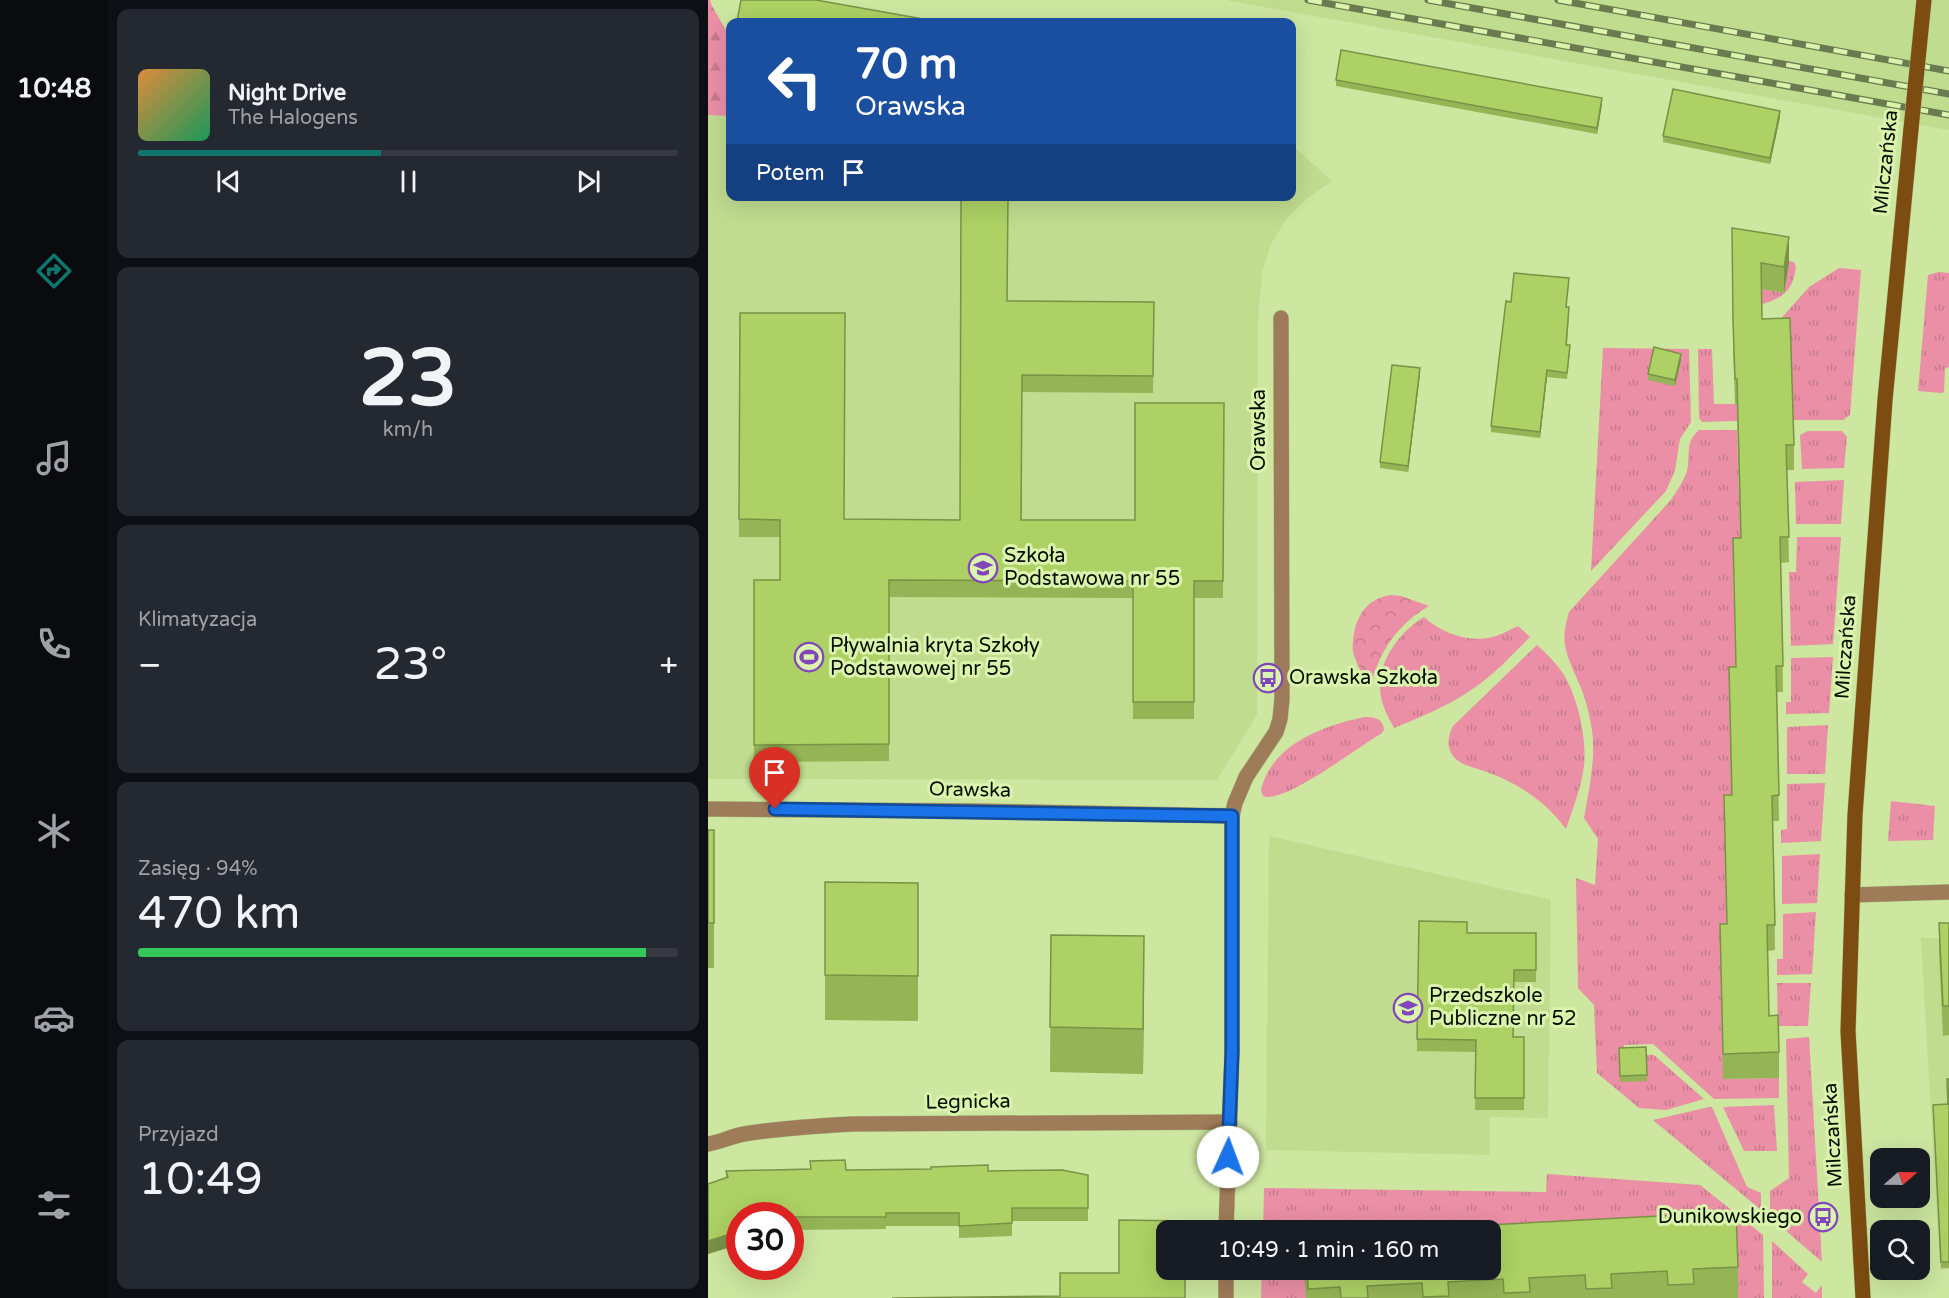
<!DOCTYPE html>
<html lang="pl">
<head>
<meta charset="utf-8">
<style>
	:root { --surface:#171b24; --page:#242831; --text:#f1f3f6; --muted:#9ea1a6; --line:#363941; --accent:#0f766e }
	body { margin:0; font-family:"Varela Round",sans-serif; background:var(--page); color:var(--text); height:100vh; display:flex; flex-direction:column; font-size:22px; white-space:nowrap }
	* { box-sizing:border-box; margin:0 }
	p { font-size:20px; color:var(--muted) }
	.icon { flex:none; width:33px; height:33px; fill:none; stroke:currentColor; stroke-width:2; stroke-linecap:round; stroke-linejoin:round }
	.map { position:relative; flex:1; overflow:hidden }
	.details { display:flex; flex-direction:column; gap:9px; padding:9px; background:#0d0f14; width:600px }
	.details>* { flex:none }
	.hud { position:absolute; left:18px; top:18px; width:570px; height:183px; border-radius:12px; box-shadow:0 6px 24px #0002; background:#1a4fa0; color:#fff; overflow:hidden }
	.needle { width:39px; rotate:70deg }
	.fabs { position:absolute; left:1162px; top:1148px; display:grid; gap:12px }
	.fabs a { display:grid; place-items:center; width:60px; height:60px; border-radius:12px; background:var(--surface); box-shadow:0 6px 24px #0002; font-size:30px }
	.speed { position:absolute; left:18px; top:1202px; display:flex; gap:12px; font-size:30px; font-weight:700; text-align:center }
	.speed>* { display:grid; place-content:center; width:78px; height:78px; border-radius:50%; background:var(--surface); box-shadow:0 6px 24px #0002; line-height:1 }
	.speed .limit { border:9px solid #d22; background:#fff; color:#111 }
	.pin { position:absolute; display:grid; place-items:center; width:51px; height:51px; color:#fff; margin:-62px -26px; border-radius:50% 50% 50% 0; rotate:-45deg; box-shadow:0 0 6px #0007 }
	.pin .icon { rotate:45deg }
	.me { position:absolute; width:66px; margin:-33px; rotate:2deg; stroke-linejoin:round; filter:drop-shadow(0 0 4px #0008) }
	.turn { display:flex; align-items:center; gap:21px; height:126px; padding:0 30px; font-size:27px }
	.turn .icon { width:78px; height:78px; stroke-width:2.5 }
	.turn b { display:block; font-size:42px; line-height:51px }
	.then { display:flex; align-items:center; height:57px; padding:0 30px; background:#0003; gap:12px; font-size:22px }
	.big { font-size:45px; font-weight:600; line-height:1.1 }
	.details .widget { flex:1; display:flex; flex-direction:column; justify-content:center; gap:9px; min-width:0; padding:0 21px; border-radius:12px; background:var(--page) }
	.details .dial { align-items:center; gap:0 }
	.dial b { font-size:78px; line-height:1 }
	.song { display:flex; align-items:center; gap:18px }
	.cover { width:72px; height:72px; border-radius:9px; background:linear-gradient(135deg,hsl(30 70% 55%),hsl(150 70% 35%)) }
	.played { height:6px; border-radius:3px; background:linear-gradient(90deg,var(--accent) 45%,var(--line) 45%) }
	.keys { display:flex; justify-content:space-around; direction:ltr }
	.heat { display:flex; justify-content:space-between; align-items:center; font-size:33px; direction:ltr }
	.charge { height:9px; border-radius:4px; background:linear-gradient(90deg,#34c759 94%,var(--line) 0) }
	.trip { position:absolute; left:448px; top:1220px; width:345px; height:60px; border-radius:12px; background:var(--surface); box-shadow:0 6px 24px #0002; font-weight:600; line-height:60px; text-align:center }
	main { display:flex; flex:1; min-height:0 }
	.tab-bar { display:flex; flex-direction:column; width:108px; justify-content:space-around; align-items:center; background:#090b0e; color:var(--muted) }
	.tab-bar .icon { width:42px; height:42px }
	.tab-bar .active { color:var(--accent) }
	.tab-bar b { font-size:27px; color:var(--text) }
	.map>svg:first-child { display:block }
	.built { fill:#c0dc8f }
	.grass { fill:url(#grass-tufts) }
	.forest { fill:url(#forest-firs) }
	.park { fill:url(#park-crowns) }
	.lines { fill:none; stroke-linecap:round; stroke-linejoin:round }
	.street-casing { stroke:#adc486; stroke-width:16 }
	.secondary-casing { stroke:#adc486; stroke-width:16 }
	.street { stroke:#9e7b59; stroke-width:15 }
	.secondary { stroke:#7d4c10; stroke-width:15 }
	.rail-casing { stroke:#6b7b50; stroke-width:7 }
	.rail { stroke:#daf3ad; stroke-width:4.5; stroke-dasharray:14; stroke-linecap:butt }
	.secondary-bridge-casing { stroke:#adc486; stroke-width:16; stroke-linecap:butt }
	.secondary-bridge { stroke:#7d4c10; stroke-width:15 }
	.wall { fill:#95b456 }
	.shaded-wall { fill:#799246 }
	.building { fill:#add164; stroke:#799246; stroke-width:1.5 }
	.route-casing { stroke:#114b97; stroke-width:15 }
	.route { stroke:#1a73e8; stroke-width:10 }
	.labels { text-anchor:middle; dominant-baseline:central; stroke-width:6; stroke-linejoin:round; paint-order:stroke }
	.street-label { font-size:20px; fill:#080f00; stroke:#daf3ad }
	.poi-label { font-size:20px; fill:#080f00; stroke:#daf3ad; text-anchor:start }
</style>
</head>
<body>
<main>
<nav class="tab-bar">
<b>10:48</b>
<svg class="icon active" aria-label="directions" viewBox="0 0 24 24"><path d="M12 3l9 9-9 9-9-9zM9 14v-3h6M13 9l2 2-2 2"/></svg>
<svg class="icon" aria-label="music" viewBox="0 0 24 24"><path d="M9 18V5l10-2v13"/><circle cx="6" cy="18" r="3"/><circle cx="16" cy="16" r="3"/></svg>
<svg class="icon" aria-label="phone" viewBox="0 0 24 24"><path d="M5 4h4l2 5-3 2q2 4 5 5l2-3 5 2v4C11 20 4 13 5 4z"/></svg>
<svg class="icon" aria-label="climate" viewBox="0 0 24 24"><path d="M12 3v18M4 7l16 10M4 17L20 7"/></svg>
<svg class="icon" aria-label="car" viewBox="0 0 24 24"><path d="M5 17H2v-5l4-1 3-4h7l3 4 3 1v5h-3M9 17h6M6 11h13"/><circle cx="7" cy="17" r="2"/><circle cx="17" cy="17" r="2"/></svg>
<svg class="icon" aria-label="filters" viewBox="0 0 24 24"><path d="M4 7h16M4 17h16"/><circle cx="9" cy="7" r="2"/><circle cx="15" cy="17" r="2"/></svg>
</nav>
<section class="details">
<div class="widget">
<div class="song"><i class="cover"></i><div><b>Night Drive</b><p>The Halogens</p></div></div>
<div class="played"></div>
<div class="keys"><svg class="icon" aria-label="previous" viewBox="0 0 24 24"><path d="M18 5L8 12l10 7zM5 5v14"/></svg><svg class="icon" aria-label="pause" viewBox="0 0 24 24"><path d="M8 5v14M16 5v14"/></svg><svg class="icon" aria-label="next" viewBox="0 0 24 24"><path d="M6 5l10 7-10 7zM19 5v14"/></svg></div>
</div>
<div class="widget dial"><b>23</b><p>km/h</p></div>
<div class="widget"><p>Klimatyzacja</p>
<div class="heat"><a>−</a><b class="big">23°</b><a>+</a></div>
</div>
<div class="widget"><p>Zasięg · 94%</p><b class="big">470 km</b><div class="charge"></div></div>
<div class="widget"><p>Przyjazd</p><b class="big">10:49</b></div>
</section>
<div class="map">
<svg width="1241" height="1298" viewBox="0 0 1241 1298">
	<defs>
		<pattern id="grass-tufts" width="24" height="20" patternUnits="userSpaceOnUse" patternTransform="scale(1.5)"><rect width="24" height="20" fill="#ea8fa5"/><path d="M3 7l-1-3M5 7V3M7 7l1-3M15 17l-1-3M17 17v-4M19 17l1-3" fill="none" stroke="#c77a8c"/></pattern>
		<pattern id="forest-firs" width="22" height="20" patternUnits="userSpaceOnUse" patternTransform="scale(1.5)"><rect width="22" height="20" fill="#ea8fa5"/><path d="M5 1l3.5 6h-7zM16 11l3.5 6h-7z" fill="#c77a8c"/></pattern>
		<pattern id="park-crowns" width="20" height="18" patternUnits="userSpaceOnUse" patternTransform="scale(1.5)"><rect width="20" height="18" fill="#ea8fa5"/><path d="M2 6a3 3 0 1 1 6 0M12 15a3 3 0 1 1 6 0" fill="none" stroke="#c77a8c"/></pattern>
	</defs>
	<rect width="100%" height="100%" fill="#cde6a0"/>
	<!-- built -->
	<g class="built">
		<polygon points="517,0 1241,0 1241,130"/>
		<polygon points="0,115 22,116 22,196 584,196 584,145 624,181 600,198 579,218 563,244 554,272 550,320 549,715 509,780 0,779"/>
		<polygon points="561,836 843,900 840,1118 782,1117 782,1155 558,1150"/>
		<polygon points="1213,938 1241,938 1241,1269 1232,1270"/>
	</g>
	<!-- grass -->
	<g class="grass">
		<path d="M1081 261 1086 262 1088 267C1084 296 1071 299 1045 307L1032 285 1076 293Z"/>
		<polygon points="1131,268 1153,270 1142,415 1135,420 1066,420 1054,340 1101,287"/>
		<polygon points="1231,272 1241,273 1241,367 1237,369 1236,392 1233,393 1210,391 1220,275"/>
		<polygon points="895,348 981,349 983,422 972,439 967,470 958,491 883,571"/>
		<polygon points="990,349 1004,349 1006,404 1055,404 1056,420 994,422 991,418"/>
		<path d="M991 430H1029L1033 563 1025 564 1028 692 1015 1079 1071 1078V1098L1006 1099 945 1044 916 1045V1054L946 1055 996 1099 958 1110 931 1108 889 1073 886 1005 870 988 868 878 887 885 890 839 876 818C881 789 888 759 884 730 882 717 879 705 875 693 869 677 860 662 857 645 855 634 858 623 861 612L962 501C969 491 975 482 979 471 983 454 976 443 991 430Z"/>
		<polygon points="1100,431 1134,431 1139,437 1136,468 1094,469 1092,435"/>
		<polygon points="1136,480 1133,524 1088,524 1087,482"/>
		<polygon points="1089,537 1133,537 1125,644 1083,646 1081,572 1088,572"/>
		<path d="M716 617C734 634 764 644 788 636 795 634 803 629 810 626L822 637C804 655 787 674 766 688 742 705 713 717 686 728 679 715 672 702 672 687 671 659 693 631 716 617Z"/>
		<path d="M829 645C838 653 847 662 854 672 870 696 879 739 876 766 873 788 865 808 858 829 839 803 813 785 784 774 773 769 758 767 749 760 738 751 739 737 745 726Z"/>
		<polygon points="1125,657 1121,713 1078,714 1078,702 1083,702 1083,658"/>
		<path d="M656 717C666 717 675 718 676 730L673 734C652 745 576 805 555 796L553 790C564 744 615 726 656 717Z"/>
		<polygon points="1120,725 1117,774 1079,774 1079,727"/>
		<polygon points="1117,783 1113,841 1073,843 1073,830 1079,829 1079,784"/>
		<polygon points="1183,801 1227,806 1225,840 1180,841"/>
		<polygon points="1112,854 1109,903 1074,904 1074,856"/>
		<polygon points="1108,912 1104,974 1069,975 1069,959 1075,959 1075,914"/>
		<polygon points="1069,983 1103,983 1100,1026 1070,1026"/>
		<polygon points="1101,1037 1114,1262 1062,1217 1062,1191 1081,1178 1078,1039"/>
		<polygon points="1066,1105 1069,1151 1036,1151 1015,1107"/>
		<polygon points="1001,1107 1004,1107 1039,1187 1053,1193 1053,1210 945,1120"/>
		<polygon points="839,1174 992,1185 1055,1235 1056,1298 1030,1298 783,1230 555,1230 556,1188 838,1192"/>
		<polygon points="1064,1241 1100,1274 1094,1282 1108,1293 1114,1285 1114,1298 1064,1298"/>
		<polygon points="554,1269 748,1269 598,1298 553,1298"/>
	</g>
	<!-- forest -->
	<polygon class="forest" points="0,0 2,0 4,6 22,37 22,116 0,115"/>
	<!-- park -->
	<path class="park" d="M683 595 693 596 721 606C690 624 671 651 663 686 656 677 648 664 645 652 644 646 645 639 646 633 650 612 662 598 683 595Z"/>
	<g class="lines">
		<!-- street casing -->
		<g class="street-casing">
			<g id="street">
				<polyline points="0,809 266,811 524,816"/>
				<polyline points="1144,895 1241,892"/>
				<path d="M0 1144C13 1142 24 1136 36 1134 72 1128 108 1126 144 1124L522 1122"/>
				<polyline points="518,1230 524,1052 524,816 527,803 538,777 568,732 572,719 574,699 573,318"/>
				<polyline points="518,1298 518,1269"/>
			</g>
		</g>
		<!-- secondary casing -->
		<g class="secondary-casing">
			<polyline id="secondary" points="1155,1298 1140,1031 1147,815 1177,400 1203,129"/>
		</g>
		<!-- street -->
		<use href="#street" class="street"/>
		<!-- secondary -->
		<use href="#secondary" class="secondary"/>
		<!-- rail casing -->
		<g class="rail-casing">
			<g id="rail">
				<polyline points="600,0 1241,115"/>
				<polyline points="720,0 1241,94"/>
				<polyline points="850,0 1241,71"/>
			</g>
		</g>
		<!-- rail -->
		<use href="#rail" class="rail"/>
		<!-- secondary-bridge casing -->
		<g class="secondary-bridge-casing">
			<polyline id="secondary-bridge" points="1203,129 1216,0"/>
		</g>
		<!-- secondary-bridge -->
		<use href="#secondary-bridge" class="secondary-bridge"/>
	</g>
	<!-- wall -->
	<g class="wall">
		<polygon points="628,80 894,104 889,134 628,86"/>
		<polygon points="1072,117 1062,164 955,142 955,136"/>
		<polygon points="1024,228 1081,263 1076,293 1053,289 1054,319 1086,445 1086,470 1079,470 1081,562 1073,563 1075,692 1069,692 1071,821 1065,821 1067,950 1060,951 1061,1016 1071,1052 1071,1078 1015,1079 1012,924 1019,924 1016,795 1023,795 1021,667 1028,667 1025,538 1032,538 1029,405 1027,405 1025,345"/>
		<polygon points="861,284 858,307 861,314 859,345 862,351 859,379 839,377 832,438 783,432 783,426 803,302"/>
		<polygon points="299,301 446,302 445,393 314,392 314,520 427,520 516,403 515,598 486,598 486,719 425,719 425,598 181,597 181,761 46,762 46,580 72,580 72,537 31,537 32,313 136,519 252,520"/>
		<polygon points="973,360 967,386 940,380 940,374"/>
		<polygon points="712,374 700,472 672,468 672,462"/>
		<rect x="0" y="830" width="6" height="138"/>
		<polygon points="117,882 210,883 210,1021 117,1020"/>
		<polygon points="711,921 759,933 828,933 828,982 806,982 805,1037 816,1037 816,1110 767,1110 768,1052 709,1051"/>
		<polygon points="1231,923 1241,923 1241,1035 1235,1036 1231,953"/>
		<polygon points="343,935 436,981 435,1074 342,1072"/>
		<polygon points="938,1047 939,1081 912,1082 911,1048"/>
		<polygon points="1241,1079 1241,1268 1233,1268 1225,1105 1240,1104"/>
		<polygon points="138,1170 280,1171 380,1175 380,1221 304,1221 304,1236 251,1238 251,1226 178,1226 178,1229 82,1230 82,1215 32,1215 32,1244 0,1254 0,1184 18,1178 18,1171"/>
		<polygon points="1030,1267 1030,1298 598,1298 597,1277 597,1269 783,1269"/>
	</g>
	<!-- shaded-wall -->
	<g class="shaded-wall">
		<polygon points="894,98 894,104 889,134 889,128"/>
		<polygon points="1072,111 1072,117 1062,164 1062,158"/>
		<polygon points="1081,237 1081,263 1076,293 1076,267"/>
		<polygon points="973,354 973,360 967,386 967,380"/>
		<polygon points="712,368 712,374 700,472 700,466"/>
		<polygon points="839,370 839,377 832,438 832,432"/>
		<polygon points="436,936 436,981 435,1074 435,1029"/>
		<polygon points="32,1231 32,1244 0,1254 0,1241"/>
	</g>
	<!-- building -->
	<g class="building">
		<polygon points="33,0 108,0 232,22 36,22 29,21"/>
		<polygon points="633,50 894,98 889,128 628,80"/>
		<polygon points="965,89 1072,111 1062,158 955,136"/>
		<polygon points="253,196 300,196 299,301 446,302 445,376 314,375 313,520 427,520 427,403 516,403 515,581 486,581 486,702 425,702 425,581 181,580 181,744 46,745 46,580 72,580 72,520 31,519 32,313 137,313 136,519 252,520"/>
		<polygon points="1024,228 1081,237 1076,267 1053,263 1054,319 1082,318 1086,445 1078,445 1081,537 1072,537 1075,666 1068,666 1071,795 1064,796 1067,925 1059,925 1061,1016 1070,1015 1071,1052 1015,1054 1012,924 1019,924 1016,795 1024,795 1021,667 1028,667 1025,538 1033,538 1029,379 1027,379 1025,319"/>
		<polygon points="806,273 861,278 858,307 861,307 858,345 862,345 859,373 839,370 832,432 783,426 798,301 803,302"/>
		<polygon points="946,347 973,354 967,380 940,374"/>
		<polygon points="684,365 712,368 700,466 672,462"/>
		<rect x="0" y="830" width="6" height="93"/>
		<polygon points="117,882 210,883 210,976 117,975"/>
		<polygon points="711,921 759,922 759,933 828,933 828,970 806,970 805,1037 816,1037 816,1098 767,1098 768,1040 709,1039"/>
		<polygon points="1231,923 1241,923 1241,1006 1235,1006"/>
		<polygon points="343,935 436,936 435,1029 342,1027"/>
		<polygon points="938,1047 939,1075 912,1076 911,1048"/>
		<polygon points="1239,1079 1241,1079 1241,1262 1233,1262 1225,1105 1240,1104"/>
		<polygon points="137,1160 138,1170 223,1169 223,1167 280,1165 280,1171 354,1170 380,1175 380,1208 304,1208 304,1223 251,1226 251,1213 178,1213 178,1217 82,1217 82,1215 32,1215 32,1231 0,1241 0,1184 20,1177 18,1171 103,1169 102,1161"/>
		<polygon points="1028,1212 1030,1267 985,1269 986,1284 960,1285 959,1271 903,1274 904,1288 878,1289 877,1275 821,1278 822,1292 796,1293 795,1279 740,1282 741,1296 715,1297 714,1283 659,1286 660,1298 633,1298 632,1287 600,1289 599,1269 783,1269 783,1230 683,1230"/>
		<polygon points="411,1220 477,1221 477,1230 459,1230 459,1269 477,1269 477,1298 184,1298 352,1296 352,1273 411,1273"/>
	</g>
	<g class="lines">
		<!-- route casing -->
		<g class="route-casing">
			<polyline id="route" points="67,809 524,816 524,1052 520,1157"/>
		</g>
		<!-- route -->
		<use href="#route" class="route"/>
	</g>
	<!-- icons -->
	<defs>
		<g id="school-ring" transform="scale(1.5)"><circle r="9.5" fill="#daf3ad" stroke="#8246bb" stroke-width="1.5"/><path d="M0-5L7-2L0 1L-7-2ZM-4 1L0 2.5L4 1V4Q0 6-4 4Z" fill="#8246bb"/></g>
		<g id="stadium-ring" transform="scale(1.5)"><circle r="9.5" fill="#daf3ad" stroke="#8246bb" stroke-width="1.5"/><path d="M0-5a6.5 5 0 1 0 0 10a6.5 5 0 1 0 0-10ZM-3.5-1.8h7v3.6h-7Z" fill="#8246bb"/></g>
		<g id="bus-ring" transform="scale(1.5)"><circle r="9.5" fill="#daf3ad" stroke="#8246bb" stroke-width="1.5"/><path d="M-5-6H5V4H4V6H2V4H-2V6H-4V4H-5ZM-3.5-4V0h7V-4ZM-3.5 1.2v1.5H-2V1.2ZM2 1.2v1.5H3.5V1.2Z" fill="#8246bb"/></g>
	</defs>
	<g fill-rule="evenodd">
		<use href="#school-ring" x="275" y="568"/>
		<use href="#stadium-ring" x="101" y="657"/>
		<use href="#bus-ring" x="560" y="678"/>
		<use href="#school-ring" x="700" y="1008"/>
		<use href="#bus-ring" x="1115" y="1217"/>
	</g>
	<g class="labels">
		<!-- street labels -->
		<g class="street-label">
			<text transform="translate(1178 162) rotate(-84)">Milczańska</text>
			<text transform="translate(551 430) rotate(-90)">Orawska</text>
			<text transform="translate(1138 647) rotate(-86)">Milczańska</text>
			<text transform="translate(262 790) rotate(1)">Orawska</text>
			<text transform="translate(260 1102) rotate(-1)">Legnicka</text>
			<text transform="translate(1125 1135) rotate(-93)">Milczańska</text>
		</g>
		<!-- poi labels -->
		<g class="poi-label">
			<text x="296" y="556">Szkoła<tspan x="296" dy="23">Podstawowa nr 55</tspan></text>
			<text x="122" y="646">Pływalnia kryta Szkoły<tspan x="122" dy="23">Podstawowej nr 55</tspan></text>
			<text x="581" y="678">Orawska Szkoła</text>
			<text x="721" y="996">Przedszkole<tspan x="721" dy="23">Publiczne nr 52</tspan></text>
			<text x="1094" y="1217" text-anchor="end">Dunikowskiego</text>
		</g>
	</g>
</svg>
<div class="fabs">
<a><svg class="needle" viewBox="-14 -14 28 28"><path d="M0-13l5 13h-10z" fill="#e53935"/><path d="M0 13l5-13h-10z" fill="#9ea1a6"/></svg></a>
<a><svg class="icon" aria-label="search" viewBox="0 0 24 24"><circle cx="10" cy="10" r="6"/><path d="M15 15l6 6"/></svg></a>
</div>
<div class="speed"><div class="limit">30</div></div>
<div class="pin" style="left:67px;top:809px;background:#d93025"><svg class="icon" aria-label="arrive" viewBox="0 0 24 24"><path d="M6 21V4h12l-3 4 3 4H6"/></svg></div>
<svg class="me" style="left:520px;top:1157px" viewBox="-20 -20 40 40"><circle r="19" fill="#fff"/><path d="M0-13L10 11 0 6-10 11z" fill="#1a73e8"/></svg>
<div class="trip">10:49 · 1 min · 160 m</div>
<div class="hud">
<div class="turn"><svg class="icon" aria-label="left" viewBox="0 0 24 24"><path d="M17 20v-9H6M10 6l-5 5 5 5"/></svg><div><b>70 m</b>Orawska</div></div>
<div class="then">Potem<svg class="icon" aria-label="arrive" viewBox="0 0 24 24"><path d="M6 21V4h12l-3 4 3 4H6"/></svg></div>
</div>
</div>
</main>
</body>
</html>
